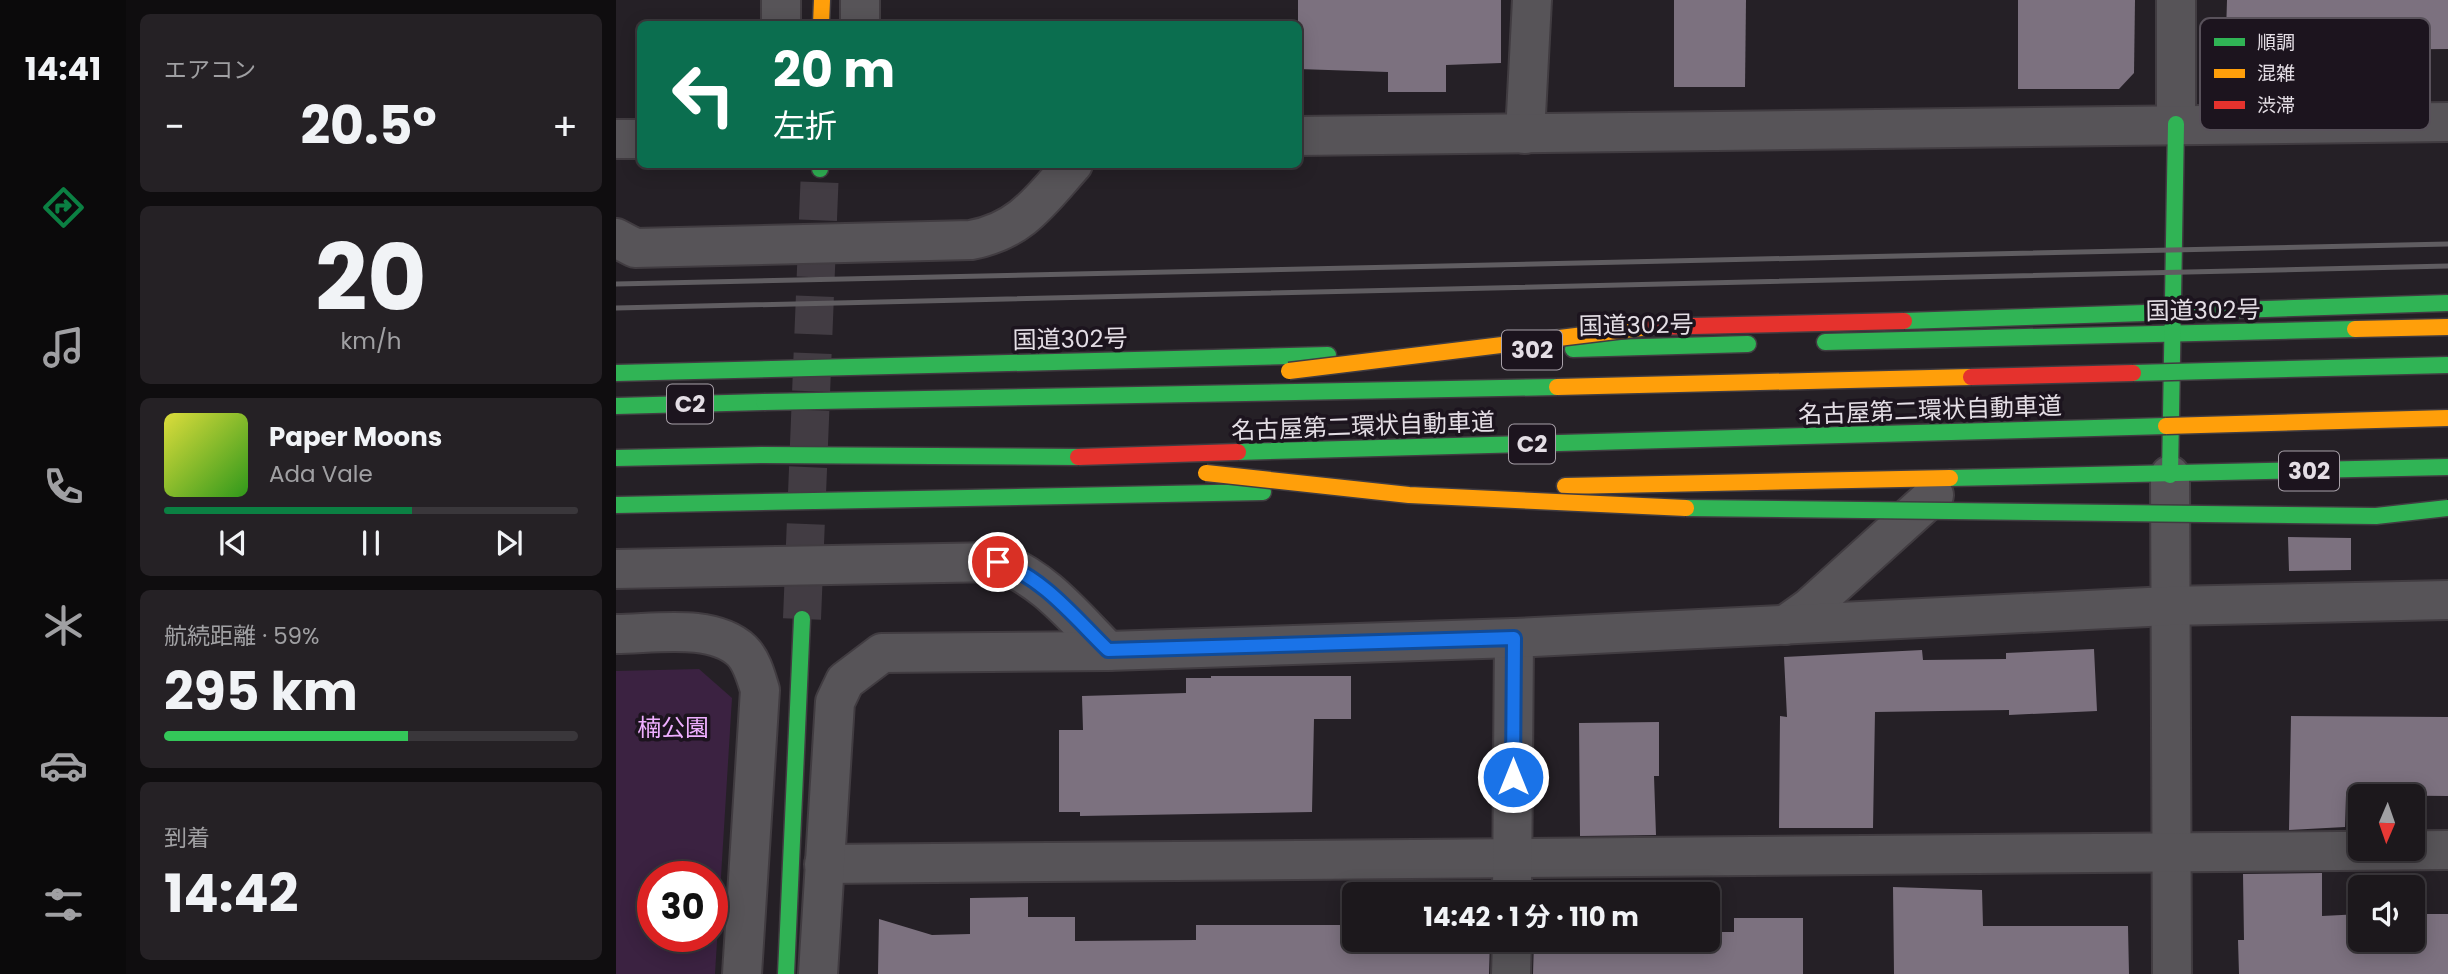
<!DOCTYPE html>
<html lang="ja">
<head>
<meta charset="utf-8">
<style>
	:root { --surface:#1c181c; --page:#252125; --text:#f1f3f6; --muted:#a0a0a3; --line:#3a373b; --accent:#0b8043 }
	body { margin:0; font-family:Poppins,"Noto Sans JP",sans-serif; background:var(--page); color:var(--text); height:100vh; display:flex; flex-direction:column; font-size:26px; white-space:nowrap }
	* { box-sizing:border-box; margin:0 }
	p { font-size:23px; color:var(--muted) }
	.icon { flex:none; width:38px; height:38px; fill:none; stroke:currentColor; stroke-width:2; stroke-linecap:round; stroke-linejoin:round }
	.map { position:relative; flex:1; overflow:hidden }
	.drawer { display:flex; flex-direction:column; gap:14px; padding:14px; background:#0f0d0f; width:490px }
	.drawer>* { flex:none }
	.guide { position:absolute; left:21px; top:21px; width:665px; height:147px; border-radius:10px; box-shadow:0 4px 18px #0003,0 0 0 2px var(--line); background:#0b6e4f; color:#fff; overflow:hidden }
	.needle { width:46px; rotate:182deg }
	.tools { position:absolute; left:1732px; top:784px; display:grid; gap:14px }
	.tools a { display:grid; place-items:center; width:77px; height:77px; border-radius:10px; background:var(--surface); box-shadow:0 4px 18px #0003,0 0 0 2px var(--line); font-size:35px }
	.speed { position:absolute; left:21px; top:861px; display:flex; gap:14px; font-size:35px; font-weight:700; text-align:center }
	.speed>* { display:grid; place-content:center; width:91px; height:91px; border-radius:50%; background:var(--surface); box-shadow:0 4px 18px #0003,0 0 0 2px var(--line); line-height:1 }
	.speed .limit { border:10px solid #d22; background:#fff; color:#111 }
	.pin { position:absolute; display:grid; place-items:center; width:60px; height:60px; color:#fff; margin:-30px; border:4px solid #fff; border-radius:50%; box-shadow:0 2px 7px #0007 }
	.me { position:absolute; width:77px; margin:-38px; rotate:0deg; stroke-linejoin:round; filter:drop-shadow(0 0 5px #0008) }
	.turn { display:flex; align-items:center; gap:24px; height:147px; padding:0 21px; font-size:32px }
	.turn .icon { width:91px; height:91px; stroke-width:2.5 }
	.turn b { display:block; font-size:49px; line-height:60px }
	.big { font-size:52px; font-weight:700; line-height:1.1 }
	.drawer .tile { flex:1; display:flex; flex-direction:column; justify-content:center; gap:10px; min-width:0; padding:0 24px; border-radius:10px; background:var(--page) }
	.drawer .dial { align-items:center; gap:0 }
	.dial b { font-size:91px; line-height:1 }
	.song { display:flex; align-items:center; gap:21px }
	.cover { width:84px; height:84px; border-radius:10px; background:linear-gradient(135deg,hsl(60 70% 55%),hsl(110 70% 35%)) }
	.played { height:7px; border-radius:4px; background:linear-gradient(90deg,var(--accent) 60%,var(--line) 60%) }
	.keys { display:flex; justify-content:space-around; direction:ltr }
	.heat { display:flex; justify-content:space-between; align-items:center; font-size:38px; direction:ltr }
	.charge { height:10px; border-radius:5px; background:linear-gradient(90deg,#34c759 59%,var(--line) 0) }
	.trip { position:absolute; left:726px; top:882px; width:378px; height:70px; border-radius:10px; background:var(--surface); box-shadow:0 4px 18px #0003,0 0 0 2px var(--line); font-weight:700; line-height:70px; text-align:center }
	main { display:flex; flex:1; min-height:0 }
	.menu { display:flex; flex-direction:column; width:126px; justify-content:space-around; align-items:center; background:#0b0a0b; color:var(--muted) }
	.menu .icon { width:49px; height:49px }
	.menu .on { color:var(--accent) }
	.menu b { font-size:32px; color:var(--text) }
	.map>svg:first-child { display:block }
	.green { fill:#3b2241; fill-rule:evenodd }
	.building { fill:#7c717f }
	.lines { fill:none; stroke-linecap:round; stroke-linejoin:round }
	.secondary-tunnel { stroke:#423c43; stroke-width:38; stroke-dasharray:38 19; stroke-linecap:butt }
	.street-casing { stroke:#413c41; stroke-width:42 }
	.fast-casing { stroke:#413c41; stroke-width:19 }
	.slow-casing { stroke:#413c41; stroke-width:19 }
	.street { stroke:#575458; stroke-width:38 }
	.fast { stroke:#30b455; stroke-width:16 }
	.slow { stroke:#ff9f0a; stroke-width:16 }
	.rail { stroke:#605d61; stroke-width:5 }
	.fast-bridge-casing { stroke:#413c41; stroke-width:19; stroke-linecap:butt }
	.slow-bridge-casing { stroke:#413c41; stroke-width:19; stroke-linecap:butt }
	.jam-bridge-casing { stroke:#413c41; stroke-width:19; stroke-linecap:butt }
	.fast-bridge { stroke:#30b455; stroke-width:16 }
	.slow-bridge { stroke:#ff9f0a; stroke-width:16 }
	.jam-bridge { stroke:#e5322d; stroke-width:16 }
	.route-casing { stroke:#114b97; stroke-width:18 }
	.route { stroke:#1a73e8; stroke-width:12 }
	.labels { text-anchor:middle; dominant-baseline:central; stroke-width:7; stroke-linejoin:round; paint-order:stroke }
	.shield { fill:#1c141e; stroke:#a8a1a9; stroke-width:2 }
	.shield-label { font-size:23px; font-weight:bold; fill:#e4dee5 }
	.street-label { font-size:24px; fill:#e4dee5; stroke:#1c141e }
	.park-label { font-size:24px; fill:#efafff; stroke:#1c141e }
	.key { fill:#1c141e; stroke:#58515a; stroke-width:2 }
	.key-label { font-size:19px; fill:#e4dee5 }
</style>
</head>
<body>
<main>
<nav class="menu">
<b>14:41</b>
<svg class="icon on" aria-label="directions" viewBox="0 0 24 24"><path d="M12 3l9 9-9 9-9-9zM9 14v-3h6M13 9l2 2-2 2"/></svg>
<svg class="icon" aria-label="music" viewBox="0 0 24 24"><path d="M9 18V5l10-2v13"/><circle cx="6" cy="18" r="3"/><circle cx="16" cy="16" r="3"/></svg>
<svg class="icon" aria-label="phone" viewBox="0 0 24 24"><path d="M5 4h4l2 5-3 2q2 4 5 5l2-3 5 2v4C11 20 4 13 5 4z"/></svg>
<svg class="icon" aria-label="climate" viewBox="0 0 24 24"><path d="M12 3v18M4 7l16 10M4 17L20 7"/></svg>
<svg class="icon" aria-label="car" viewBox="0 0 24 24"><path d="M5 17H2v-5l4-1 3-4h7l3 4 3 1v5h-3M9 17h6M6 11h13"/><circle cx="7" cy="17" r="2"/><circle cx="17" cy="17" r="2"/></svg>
<svg class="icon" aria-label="filters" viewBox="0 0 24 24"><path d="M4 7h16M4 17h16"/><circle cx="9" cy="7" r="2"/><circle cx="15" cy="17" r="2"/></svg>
</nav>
<section class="drawer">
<div class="tile"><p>エアコン</p>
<div class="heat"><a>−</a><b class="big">20.5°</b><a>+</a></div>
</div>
<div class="tile dial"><b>20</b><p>km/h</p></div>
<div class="tile">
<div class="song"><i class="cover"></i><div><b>Paper Moons</b><p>Ada Vale</p></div></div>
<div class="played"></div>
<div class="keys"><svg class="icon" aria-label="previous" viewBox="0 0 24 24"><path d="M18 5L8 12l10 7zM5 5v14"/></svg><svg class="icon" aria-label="pause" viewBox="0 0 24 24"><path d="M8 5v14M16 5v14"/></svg><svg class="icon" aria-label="next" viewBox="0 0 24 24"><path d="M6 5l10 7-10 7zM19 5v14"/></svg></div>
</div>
<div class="tile"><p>航続距離 · 59%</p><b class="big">295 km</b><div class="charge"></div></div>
<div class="tile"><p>到着</p><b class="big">14:42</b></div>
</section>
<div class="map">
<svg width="1832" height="974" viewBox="0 0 1832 974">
	<rect width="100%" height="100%" fill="#252026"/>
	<!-- green -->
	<path class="green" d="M83 669 116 698 99 974H0V671ZM37 877H96V936H37Z"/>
	<!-- building -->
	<g class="building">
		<polygon points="682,0 885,0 885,63 830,65 830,92 772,92 772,72 682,69"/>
		<polygon points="1058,0 1130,0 1129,87 1058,87"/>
		<polygon points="1402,0 1519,0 1518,73 1503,89 1402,89"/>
		<polygon points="1611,0 1832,0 1832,49 1731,50 1732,81 1604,82 1591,71 1593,33 1610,33"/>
		<polygon points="1672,537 1735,538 1735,570 1673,571"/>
		<polygon points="1478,649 1481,711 1393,715 1393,710 1259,712 1257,828 1163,828 1164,716 1171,717 1168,657 1306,650 1307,660 1390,659 1390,653"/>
		<polygon points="595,676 735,676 735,719 698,719 696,812 464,816 464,812 443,812 443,730 467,730 466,696 570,693 570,678 595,678"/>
		<polygon points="1675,716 1832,717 1832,796 1730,795 1729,827 1673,830"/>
		<polygon points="1043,722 1043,776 1038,776 1040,835 964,836 963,723"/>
		<polygon points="1706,873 1706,916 1745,914 1745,940 1797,940 1797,914 1832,914 1832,974 1623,974 1622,940 1628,940 1627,874"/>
		<polygon points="1277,887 1366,890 1367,926 1512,926 1513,974 1278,974"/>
		<polygon points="412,897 412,917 459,917 459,941 580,940 580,925 738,925 738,940 874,940 873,974 262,974 263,919 316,935 354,934 354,898"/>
		<polygon points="1118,918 1187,918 1187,974 917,974 918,940 1092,940 1092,932 1118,932"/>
	</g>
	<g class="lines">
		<!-- secondary-tunnel -->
		<polyline class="secondary-tunnel" points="186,619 204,169"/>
		<!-- street casing -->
		<g class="street-casing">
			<g id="street">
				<polyline points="165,0 165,24"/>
				<polyline points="1560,0 1560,124"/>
				<polyline points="244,24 244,0"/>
				<polyline points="909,134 916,0"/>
				<polyline points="682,136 1832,122"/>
				<polyline points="0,139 24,139"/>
				<path d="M0 238 19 248 355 240C405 231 425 200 457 164"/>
				<polyline points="1554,475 1556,974"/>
				<path d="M0 569 382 562C427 577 459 618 492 651"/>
				<polyline points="1169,625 1193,608 1318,495"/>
				<path d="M0 634C38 634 96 623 126 651 136 661 140 677 144 690L126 974"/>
				<polyline points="208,864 1832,850"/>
				<polyline points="896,894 898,638"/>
				<polyline points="202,974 219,702 229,681 266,653 492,651 898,638 1552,606 1832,600"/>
				<polyline points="895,974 896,940"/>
			</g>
		</g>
		<!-- fast casing -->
		<g class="fast-casing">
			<g id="fast">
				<polyline points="204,164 204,169"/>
				<polyline points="1209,342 1739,329"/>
				<polyline points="957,349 1132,344"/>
				<polyline points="0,373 712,355"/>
				<polyline points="0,406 148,402"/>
				<polyline points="1554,475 1560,124"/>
				<polyline points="1334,478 1832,467"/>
				<polyline points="0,505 647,492"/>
				<polyline points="170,974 186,619"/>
			</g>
		</g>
		<!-- slow casing -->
		<g class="slow-casing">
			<g id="slow">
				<polyline points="205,24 206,0"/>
				<polyline points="1739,329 1832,327"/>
				<polyline points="949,486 1334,478"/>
			</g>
		</g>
		<!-- street -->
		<use href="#street" class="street"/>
		<!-- fast -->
		<use href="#fast" class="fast"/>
		<!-- slow -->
		<use href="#slow" class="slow"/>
		<!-- rail -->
		<g class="rail">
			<polyline points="0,284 1832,244"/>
			<polyline points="0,308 1832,266"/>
		</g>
		<!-- fast-bridge casing -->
		<g class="fast-bridge-casing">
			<g id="fast-bridge">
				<polyline points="1288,321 1832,303"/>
				<polyline points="1517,373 1832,365"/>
				<polyline points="148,402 941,387"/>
				<polyline points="622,452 1550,426"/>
				<polyline points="0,458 145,455 462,457"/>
				<polyline points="1070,508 1760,516 1832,508"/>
			</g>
		</g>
		<!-- slow-bridge casing -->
		<g class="slow-bridge-casing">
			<g id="slow-bridge">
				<polyline points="673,371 1033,327"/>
				<polyline points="941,387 1355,377"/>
				<polyline points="1550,426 1832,418"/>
				<polyline points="590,473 793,495 1070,508"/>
			</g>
		</g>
		<!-- jam-bridge casing -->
		<g class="jam-bridge-casing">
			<g id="jam-bridge">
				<polyline points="1033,327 1288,321"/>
				<polyline points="1355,377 1517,373"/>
				<polyline points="462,457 622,452"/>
			</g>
		</g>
		<!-- fast-bridge -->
		<use href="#fast-bridge" class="fast-bridge"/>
		<!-- slow-bridge -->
		<use href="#slow-bridge" class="slow-bridge"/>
		<!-- jam-bridge -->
		<use href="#jam-bridge" class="jam-bridge"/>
	</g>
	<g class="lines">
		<!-- route casing -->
		<g class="route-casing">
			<path id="route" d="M382 562C427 577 459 618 492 650L898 638 897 777"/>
		</g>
		<!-- route -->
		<use href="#route" class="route"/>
	</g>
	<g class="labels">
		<!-- shield labels -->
		<g class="shield">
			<rect x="886" y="330.5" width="60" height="39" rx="5"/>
			<rect x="51" y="384.5" width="46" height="39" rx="5"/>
			<rect x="893" y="424.5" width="46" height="39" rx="5"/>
			<rect x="1663" y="451.5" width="60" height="39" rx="5"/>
		</g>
		<g class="shield-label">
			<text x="916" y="350">302</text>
			<text x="74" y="404">C2</text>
			<text x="916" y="444">C2</text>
			<text x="1693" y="471">302</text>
		</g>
		<!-- street labels -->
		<g class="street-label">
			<text transform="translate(1587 310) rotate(-1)">国道302号</text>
			<text transform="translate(1020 325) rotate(-1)">国道302号</text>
			<text transform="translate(454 339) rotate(-1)">国道302号</text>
			<text transform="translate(1314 410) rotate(-2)">名古屋第二環状自動車道</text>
			<text transform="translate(747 426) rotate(-2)">名古屋第二環状自動車道</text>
		</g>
		<!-- park labels -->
		<g class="park-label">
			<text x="57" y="727">楠公園</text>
		</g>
	</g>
	<!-- legend -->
	<rect x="1584" y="18" width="230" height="112" rx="10" class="key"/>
	<rect x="1598" y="38" width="31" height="8" fill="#30b455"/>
	<rect x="1598" y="69" width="31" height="9" fill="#ff9f0a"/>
	<rect x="1598" y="101" width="31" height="8" fill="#e5322d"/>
	<g class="key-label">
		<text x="1641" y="49">順調</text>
		<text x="1641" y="80">混雑</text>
		<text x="1641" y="112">渋滞</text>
	</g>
</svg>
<div class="tools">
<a><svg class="needle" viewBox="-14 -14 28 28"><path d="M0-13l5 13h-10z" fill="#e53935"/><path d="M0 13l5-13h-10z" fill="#a0a0a3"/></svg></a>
<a><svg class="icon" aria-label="sound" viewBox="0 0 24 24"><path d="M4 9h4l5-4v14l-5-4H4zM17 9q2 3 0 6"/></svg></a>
</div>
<div class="speed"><div class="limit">30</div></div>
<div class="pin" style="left:382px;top:562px;background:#d93025"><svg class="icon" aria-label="arrive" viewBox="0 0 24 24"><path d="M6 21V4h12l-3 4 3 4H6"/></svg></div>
<svg class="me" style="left:897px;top:777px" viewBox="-20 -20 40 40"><circle r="17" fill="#1a73e8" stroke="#fff" stroke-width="3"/><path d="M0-11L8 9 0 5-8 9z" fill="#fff"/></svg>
<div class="trip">14:42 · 1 分 · 110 m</div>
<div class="guide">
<div class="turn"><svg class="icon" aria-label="left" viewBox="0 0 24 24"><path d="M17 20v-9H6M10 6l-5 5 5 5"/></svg><div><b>20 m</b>左折</div></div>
</div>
</div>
</main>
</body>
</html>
